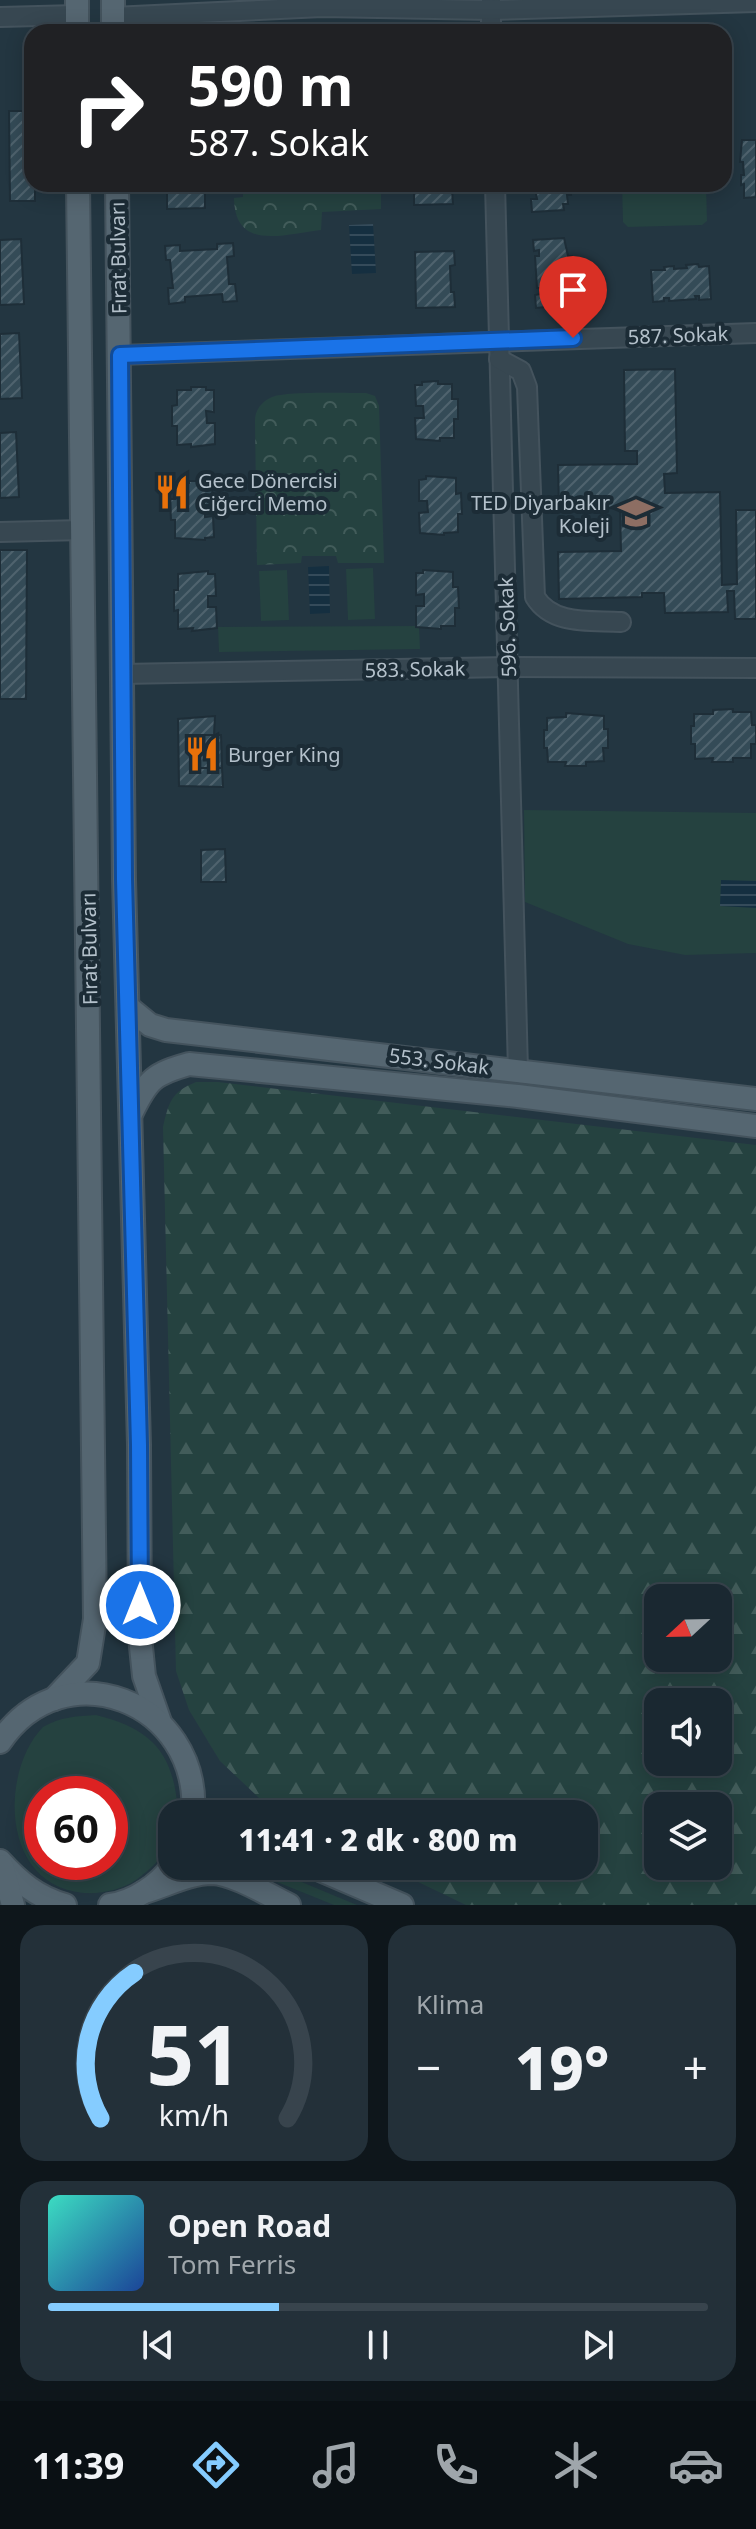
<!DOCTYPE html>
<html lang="tr">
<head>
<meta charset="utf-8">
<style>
	:root { --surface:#1a2831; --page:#233039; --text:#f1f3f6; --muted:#9fa6ab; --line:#38444d; --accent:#85ccff }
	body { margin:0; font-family:"Noto Sans",sans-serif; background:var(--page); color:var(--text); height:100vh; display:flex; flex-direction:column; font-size:30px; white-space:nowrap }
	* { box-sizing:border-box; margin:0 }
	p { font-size:26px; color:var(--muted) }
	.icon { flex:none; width:44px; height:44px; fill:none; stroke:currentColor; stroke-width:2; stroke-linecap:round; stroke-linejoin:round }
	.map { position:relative; height:1905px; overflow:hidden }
	.details { display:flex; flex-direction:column; gap:20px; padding:20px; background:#0e161b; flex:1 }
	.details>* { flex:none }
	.guide { position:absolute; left:24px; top:24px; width:708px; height:168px; border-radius:24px; box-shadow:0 4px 20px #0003,0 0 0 2px var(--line); background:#202124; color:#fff; overflow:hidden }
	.needle { width:52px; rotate:248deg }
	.buttons { position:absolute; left:644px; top:1584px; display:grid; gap:16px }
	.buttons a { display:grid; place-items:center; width:88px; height:88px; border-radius:16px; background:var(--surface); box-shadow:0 4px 20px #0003,0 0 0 2px var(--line); font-size:40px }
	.speed { position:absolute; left:24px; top:1776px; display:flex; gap:16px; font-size:40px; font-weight:700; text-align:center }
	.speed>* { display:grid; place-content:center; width:104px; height:104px; border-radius:50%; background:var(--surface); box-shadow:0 4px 20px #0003,0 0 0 2px var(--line); line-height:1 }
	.speed .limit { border:12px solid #d22; background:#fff; color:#111 }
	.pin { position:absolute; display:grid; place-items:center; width:68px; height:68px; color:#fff; margin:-82px -34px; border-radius:50% 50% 50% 0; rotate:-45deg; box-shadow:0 0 8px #0007 }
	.pin .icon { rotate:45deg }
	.me { position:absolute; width:88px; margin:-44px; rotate:0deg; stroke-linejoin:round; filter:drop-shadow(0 0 6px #0008) }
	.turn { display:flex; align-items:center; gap:28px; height:168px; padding:0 32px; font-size:36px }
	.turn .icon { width:104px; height:104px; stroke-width:2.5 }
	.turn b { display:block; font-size:56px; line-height:68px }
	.big { font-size:60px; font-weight:800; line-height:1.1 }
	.details .widget { flex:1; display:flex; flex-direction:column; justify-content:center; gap:12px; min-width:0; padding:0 28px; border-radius:24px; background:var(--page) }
	.details .dial { align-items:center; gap:0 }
	.dial svg { height:208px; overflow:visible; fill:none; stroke:var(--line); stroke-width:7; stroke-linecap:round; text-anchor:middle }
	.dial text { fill:var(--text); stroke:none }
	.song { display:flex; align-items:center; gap:24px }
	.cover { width:96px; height:96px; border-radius:12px; background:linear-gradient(135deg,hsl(170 70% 55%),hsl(220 70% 35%)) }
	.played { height:8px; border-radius:4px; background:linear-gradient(90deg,var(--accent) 35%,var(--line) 35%) }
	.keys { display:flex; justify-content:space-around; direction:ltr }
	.heat { display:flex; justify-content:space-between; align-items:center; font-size:44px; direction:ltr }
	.details .tiles { flex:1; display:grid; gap:20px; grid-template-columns:1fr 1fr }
	.widget:last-child { grid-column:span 2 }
	.trip { position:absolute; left:158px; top:1800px; width:440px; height:80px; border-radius:24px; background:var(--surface); box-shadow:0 4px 20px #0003,0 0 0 2px var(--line); font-weight:800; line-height:80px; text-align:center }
	.dock { display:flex; height:128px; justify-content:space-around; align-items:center; background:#0a1014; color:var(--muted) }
	.dock .icon { width:56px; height:56px }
	.dock .on { color:var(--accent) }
	.dock b { font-size:36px; color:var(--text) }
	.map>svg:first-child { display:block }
	.green { fill:#254240; fill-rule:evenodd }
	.forest { fill:url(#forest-firs); fill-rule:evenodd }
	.park { fill:url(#park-crowns) }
	.water { fill:url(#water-rules) }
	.building { fill:url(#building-hatch); stroke:#1e2e38; stroke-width:2 }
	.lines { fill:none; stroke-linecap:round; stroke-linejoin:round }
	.minor-casing { stroke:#44535d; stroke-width:22 }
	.major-casing { stroke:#44535d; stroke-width:26 }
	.minor { stroke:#374751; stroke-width:18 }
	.major { stroke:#556671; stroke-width:22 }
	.route-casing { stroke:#114b97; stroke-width:20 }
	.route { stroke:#1a73e8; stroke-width:14 }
	.labels { text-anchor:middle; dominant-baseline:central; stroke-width:8; stroke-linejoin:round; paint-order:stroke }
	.street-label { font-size:20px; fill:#b4c1cb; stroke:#1c2c36 }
	.poi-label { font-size:20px; fill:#b4c1cb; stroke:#1c2c36; text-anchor:start }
</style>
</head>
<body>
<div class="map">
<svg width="756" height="1905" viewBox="0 0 756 1905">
	<defs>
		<pattern id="forest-firs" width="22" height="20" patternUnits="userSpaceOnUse" patternTransform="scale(2)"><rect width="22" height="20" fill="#254240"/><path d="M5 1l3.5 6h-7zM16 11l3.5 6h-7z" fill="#425c5a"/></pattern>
		<pattern id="park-crowns" width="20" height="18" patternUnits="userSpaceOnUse" patternTransform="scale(2)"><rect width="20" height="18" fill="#254240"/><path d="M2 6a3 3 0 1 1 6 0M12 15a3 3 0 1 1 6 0" fill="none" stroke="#425c5a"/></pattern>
		<pattern id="water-rules" width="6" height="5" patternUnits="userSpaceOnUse" patternTransform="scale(2)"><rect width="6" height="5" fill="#152f40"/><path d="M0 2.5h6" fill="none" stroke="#354b5a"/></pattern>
		<pattern id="building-hatch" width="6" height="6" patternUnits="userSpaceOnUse" patternTransform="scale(2)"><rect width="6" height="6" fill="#344b57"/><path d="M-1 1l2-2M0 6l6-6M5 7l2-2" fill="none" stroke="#4f636e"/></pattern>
	</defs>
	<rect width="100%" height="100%" fill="#233641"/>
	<!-- green -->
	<g class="green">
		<polygon points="622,184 706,184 707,221 702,225 628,227 623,222"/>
		<polygon points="373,568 375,619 348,620 346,569"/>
		<polygon points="287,570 289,620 261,621 259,571"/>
		<polygon points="419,626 420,649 219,652 218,627"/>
		<polygon points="524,810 756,813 756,953 685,955 628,944 525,902"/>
		<path d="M96 1715C153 1729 174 1754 178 1812L172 1814C172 1847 163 1860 136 1880 121 1890 102 1894 84 1893 0 1886 0 1771 43 1727 60 1717 77 1716 96 1715ZM110 1794V1862H42V1794Z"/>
		<polygon points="237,1866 263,1866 357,1905 334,1905"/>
	</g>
	<!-- forest -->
	<path class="forest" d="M196 1082H218L756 1145V1905H466L385 1866H584V1814H276L220 1761 189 1710 176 1671 163 1127C169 1102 171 1092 196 1082ZM658 1598H718V1658H658ZM658 1702H718V1762H658ZM658 1806H718V1866H658Z"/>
	<!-- park -->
	<g class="park">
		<path d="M243 184H381V209L322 212 321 230C284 234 235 252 234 198L243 197Z"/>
		<path d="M366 393 375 396 379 406 384 563H338L336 556H302L301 563 257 565 255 421C255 410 261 402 272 397 286 391 347 393 366 393Z"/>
	</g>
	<!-- water -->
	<g class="water">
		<polygon points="373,224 376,273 352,274 349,225"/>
		<polygon points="329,566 330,613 310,614 308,567"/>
		<polygon points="721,880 756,881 756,908 720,906"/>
	</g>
	<!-- building -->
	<g class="building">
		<polygon points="9,111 32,111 32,184 35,184 35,201 10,201"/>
		<polygon points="742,140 756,140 756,197 744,198 744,184 741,185 741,175 744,175 743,162 740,162"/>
		<polygon points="171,184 199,184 199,187 205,187 205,208 167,209 167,193 171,193"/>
		<polygon points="414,184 449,184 449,190 452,190 453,204 414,205"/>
		<polygon points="534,184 570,184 571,195 567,195 568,204 563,204 564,210 532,212 531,199 537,199"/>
		<polygon points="564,238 568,256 572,256 573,268 566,268 567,277 573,277 574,290 570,290 571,299 567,299 567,305 536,308 535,295 540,294 540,288 537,288 535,256 539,256 539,250 534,251 533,240"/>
		<polygon points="21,239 24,304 0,305 0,240"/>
		<polygon points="233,243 234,256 227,257 229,284 235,284 237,301 223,302 222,294 185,297 185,302 169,304 168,288 173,288 170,260 166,260 165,246 180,245 180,251 217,249 217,244"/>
		<polygon points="454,251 455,265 450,266 451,292 454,292 455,307 416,308 415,252"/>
		<polygon points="698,264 699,267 709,266 711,299 699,300 699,296 695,296 696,299 669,301 669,298 664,298 664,301 653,302 651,270 665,270 664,267 674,266 674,269 687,268 686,265"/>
		<polygon points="19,333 22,398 0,399 0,334"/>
		<polygon points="675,369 677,473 664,474 665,493 720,492 722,585 737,584 736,510 756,510 756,619 735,619 734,591 727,591 728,612 665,613 664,593 642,593 642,597 559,599 558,552 621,551 620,508 559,509 558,465 637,464 637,451 625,451 624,370"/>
		<polygon points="438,381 438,384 452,384 452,399 458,399 458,419 454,419 454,438 440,438 440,441 416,439 415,418 424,418 423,406 416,406 415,385 422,385 422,382"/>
		<polygon points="191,387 206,387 206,390 214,390 214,412 206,411 207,423 215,423 215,444 191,447 191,444 177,445 177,426 172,426 172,406 177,405 177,390 191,390"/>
		<polygon points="16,432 19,497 0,498 0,433"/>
		<polygon points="426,476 456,478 456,494 461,493 462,514 458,514 458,532 444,533 444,535 420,533 419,513 428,512 427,501 419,501 419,480 426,479"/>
		<polygon points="189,481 205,481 205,484 212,484 213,505 205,505 205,517 213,516 214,537 205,538 205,540 175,538 175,520 171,520 170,499 175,499 175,484 189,483"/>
		<polygon points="0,550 27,550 26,699 0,699"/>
		<polygon points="423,570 453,572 453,587 458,587 459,608 455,608 455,626 441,626 441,629 416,627 416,606 424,606 424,594 416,595 416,573 423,573"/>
		<polygon points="208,571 208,574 215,574 216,596 208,596 208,607 216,607 217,628 192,631 193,628 178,629 178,610 174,611 174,590 178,590 178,574"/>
		<polygon points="733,709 733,712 751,712 752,725 756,725 756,744 751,744 751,758 733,758 733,762 712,762 713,758 695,759 695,744 691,744 691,726 694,726 694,714 713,714 713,710"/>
		<polygon points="566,713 604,716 604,729 608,729 608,748 603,748 604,761 586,762 586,766 565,766 566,762 548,762 547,748 544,748 544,730 547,730 547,718 566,717"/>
		<polygon points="215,716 214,735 197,735 198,768 222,768 223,787 179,786 178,719"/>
		<polygon points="197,735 221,735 222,768 198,768"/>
		<polygon points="225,849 226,882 201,882 201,850"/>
	</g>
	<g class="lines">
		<!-- minor casing -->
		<g class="minor-casing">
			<g id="minor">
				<polyline points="491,0 491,32"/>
				<polyline points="0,17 77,15"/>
				<polyline points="113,17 322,7 491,10 756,2"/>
				<polyline points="495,184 518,1071"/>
				<polyline points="120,355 756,333"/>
				<path d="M499 359 521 371 527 387 535 597C553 626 591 620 621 622"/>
				<polyline points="0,532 83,530"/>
				<polyline points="122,674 509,667 756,668"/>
			</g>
		</g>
		<!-- major casing -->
		<g class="major-casing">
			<g id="major">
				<polyline points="77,0 77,32"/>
				<polyline points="113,0 113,32"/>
				<polyline points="117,184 124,879 139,1445 140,1637 144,1676 160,1722"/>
				<polyline points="128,1007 150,1025 166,1030 756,1099"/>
				<path d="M132 1112C148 1079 154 1074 189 1064L518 1096 756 1126"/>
				<polyline points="54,1699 88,1663 95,1619 78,184"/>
				<path d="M0 1742C63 1648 201 1701 193 1814"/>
				<path d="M0 1861C19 1882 37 1897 65 1905"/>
				<polyline points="2,1866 13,1905"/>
				<polyline points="311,1866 402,1905"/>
				<path d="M144 1892C165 1886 190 1873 212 1873 235 1874 268 1895 289 1905"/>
				<path d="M110 1905C133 1902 159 1885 172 1866"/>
			</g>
		</g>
		<!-- minor -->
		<use href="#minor" class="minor"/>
		<!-- major -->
		<use href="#major" class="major"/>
	</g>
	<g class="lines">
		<!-- route casing -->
		<g class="route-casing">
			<polyline id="route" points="140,1605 139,1445 124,879 120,355 573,338"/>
		</g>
		<!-- route -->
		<use href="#route" class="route"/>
	</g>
	<!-- icons -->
	<defs>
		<g id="restaurant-bare" transform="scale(2.76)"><path d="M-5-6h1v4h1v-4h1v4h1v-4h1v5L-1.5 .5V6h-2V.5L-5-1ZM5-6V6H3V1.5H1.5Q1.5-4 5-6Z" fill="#e8710a" stroke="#1c2c36" stroke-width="2.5" paint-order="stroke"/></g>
		<g id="school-bare" transform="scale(2.76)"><path d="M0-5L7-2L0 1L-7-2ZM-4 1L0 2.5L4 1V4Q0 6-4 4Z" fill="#8d6e63" stroke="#1c2c36" stroke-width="2.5" paint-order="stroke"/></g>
	</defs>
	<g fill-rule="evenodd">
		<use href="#restaurant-bare" x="172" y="492"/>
		<use href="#school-bare" x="636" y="513"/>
		<use href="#restaurant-bare" x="202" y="754"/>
	</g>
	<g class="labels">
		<!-- street labels -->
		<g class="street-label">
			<text transform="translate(118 258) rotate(-91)">Fırat Bulvarı</text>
			<text transform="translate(678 335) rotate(-2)">587. Sokak</text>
			<text transform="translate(507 627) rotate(-92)">596. Sokak</text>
			<text transform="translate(415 669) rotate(-1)">583. Sokak</text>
			<text transform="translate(89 949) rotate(-91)">Fırat Bulvarı</text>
			<text transform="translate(439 1061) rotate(7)">553. Sokak</text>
		</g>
		<!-- poi labels -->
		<g class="poi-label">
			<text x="198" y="480">Gece Dönercisi<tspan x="198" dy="23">Ciğerci Memo</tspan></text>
			<text x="610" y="502" text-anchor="end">TED Diyarbakır<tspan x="610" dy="23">Koleji</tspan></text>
			<text x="228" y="754">Burger King</text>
		</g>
	</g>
</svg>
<div class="buttons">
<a><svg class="needle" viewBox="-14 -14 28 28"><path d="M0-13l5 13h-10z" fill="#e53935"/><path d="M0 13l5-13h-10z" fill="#9fa6ab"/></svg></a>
<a><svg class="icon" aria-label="sound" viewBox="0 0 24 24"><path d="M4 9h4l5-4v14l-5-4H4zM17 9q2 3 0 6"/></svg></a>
<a><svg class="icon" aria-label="layers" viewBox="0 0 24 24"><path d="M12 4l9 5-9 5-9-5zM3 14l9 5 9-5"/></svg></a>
</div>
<div class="speed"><div class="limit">60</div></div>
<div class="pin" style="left:573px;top:338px;background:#d93025"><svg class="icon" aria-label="arrive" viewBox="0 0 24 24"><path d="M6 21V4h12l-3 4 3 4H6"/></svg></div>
<svg class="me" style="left:140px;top:1605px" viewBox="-20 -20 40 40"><circle r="17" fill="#1a73e8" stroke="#fff" stroke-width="3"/><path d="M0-11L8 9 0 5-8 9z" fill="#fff"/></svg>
<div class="trip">11:41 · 2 dk · 800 m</div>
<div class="guide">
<div class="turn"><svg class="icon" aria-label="right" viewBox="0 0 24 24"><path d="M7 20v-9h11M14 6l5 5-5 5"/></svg><div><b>590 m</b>587. Sokak</div></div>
</div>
</div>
<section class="details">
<div class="tiles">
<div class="widget dial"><svg viewBox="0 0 100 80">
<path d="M14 69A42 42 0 1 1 86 69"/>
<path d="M14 69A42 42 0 0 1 27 13" stroke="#85ccff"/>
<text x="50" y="56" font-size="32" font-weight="700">51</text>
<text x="50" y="72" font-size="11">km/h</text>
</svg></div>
<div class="widget"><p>Klima</p>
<div class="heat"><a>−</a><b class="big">19°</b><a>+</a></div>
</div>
<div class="widget">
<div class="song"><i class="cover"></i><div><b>Open Road</b><p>Tom Ferris</p></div></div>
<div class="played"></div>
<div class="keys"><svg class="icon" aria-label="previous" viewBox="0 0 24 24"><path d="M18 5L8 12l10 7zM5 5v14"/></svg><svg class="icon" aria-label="pause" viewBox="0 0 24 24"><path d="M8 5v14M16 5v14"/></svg><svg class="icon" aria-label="next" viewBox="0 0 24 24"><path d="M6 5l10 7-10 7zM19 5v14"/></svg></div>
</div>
</div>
</section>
<nav class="dock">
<b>11:39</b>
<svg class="icon on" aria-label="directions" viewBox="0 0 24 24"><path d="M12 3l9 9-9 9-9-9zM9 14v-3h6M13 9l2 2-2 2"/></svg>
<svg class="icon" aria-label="music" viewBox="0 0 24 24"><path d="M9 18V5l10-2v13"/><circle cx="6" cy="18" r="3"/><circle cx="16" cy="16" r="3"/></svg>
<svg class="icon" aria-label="phone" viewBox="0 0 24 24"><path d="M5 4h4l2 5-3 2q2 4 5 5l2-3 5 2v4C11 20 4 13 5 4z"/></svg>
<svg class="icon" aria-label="climate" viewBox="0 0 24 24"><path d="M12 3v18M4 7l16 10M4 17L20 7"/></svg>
<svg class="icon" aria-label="car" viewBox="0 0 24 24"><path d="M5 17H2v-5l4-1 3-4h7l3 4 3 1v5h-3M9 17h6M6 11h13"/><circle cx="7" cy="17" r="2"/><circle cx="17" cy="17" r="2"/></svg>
</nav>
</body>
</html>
